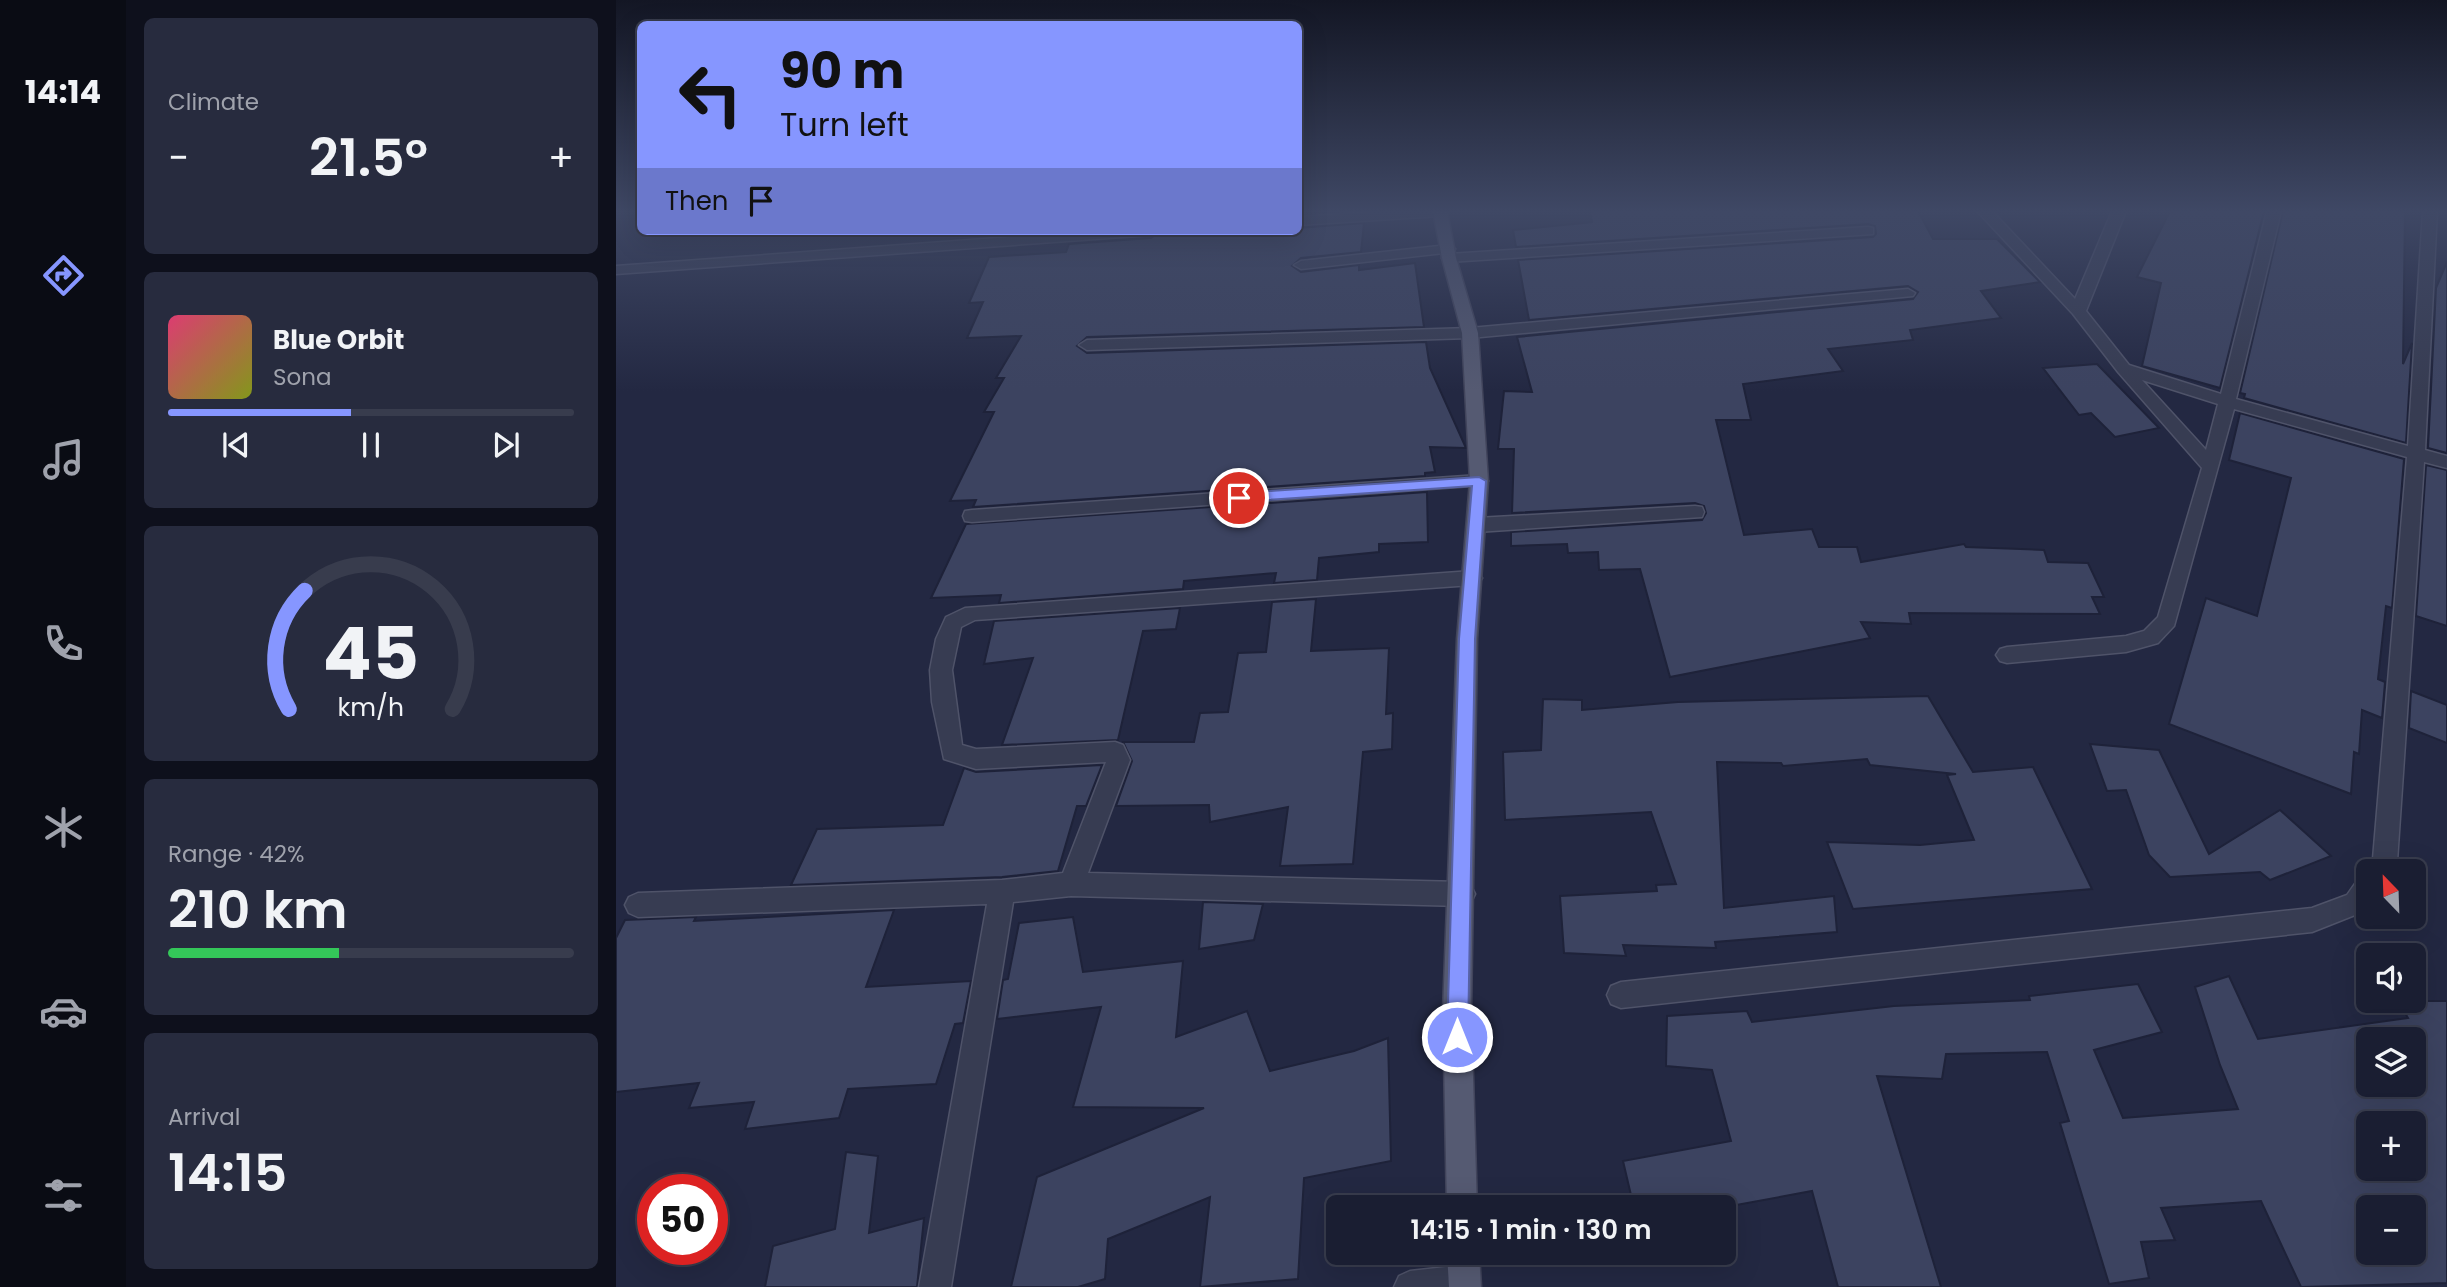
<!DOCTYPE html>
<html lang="en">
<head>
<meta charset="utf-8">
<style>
	:root { --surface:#1a1e32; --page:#272b3e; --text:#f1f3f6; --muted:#9fa2ac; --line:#383c4d; --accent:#8696ff }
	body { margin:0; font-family:Poppins,sans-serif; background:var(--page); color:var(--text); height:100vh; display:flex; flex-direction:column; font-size:26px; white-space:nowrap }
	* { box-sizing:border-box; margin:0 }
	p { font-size:23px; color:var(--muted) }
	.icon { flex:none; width:38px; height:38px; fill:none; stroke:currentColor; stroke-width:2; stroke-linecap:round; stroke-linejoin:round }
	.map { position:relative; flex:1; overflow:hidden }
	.drawer { display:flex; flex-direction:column; gap:18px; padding:18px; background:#0e101c; width:490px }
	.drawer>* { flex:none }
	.banner { position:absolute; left:21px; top:21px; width:665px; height:214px; border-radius:10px; box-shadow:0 7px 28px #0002,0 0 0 2px var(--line); background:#8696ff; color:#111; overflow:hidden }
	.needle { width:46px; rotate:337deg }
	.buttons { position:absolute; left:1740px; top:859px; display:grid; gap:14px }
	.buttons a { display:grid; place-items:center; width:70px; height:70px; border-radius:10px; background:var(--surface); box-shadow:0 7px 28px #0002,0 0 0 2px var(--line); font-size:35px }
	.speed { position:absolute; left:21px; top:1174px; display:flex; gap:14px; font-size:35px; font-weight:700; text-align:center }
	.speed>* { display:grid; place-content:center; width:91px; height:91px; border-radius:50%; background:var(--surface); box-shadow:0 7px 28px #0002,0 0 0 2px var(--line); line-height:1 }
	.speed .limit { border:10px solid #d22; background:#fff; color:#111 }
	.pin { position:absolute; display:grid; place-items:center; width:60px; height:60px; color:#fff; margin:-30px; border:4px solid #fff; border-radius:50%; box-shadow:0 2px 7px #0007 }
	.me { position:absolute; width:77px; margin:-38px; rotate:0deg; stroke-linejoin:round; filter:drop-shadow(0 0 5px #0008) }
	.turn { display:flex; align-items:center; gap:24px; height:147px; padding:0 28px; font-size:32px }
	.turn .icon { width:91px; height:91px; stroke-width:2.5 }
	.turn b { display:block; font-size:49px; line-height:60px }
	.then { display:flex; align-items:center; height:66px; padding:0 28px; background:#0003; gap:14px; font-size:26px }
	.big { font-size:52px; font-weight:600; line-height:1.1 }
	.drawer .widget { flex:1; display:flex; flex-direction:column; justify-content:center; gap:10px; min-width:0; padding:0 24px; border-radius:10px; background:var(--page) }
	.drawer .dial { align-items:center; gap:0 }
	.dial svg { height:182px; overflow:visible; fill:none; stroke:var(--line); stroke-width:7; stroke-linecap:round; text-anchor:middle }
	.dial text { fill:var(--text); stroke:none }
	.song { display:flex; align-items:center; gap:21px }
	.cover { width:84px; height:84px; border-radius:10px; background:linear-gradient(135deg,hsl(340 70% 55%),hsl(70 70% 35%)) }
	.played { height:7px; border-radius:4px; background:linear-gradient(90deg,var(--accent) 45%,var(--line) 45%) }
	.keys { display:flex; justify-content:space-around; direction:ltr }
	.heat { display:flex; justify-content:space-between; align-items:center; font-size:38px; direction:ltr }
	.charge { height:10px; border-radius:5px; background:linear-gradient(90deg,#34c759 42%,var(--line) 0) }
	.trip { position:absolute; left:710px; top:1195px; width:410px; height:70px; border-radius:10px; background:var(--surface); box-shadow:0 7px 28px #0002,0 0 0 2px var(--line); font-weight:600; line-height:70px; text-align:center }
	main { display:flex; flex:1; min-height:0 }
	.dock { display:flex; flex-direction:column; width:126px; justify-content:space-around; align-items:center; background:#0a0c14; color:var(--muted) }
	.dock .icon { width:49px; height:49px }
	.dock .selected { color:var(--accent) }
	.dock b { font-size:32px; color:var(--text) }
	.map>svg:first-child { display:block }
	.building { fill:#3c4360; stroke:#1e2239; stroke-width:2; fill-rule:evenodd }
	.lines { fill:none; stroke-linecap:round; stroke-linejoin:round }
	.minor-casing { stroke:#4f5369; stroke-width:3 }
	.major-casing { stroke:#41445b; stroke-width:3 }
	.minor { fill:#373c52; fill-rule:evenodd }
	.major { fill:#555a72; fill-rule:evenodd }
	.route { fill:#8696ff; stroke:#5762a6; stroke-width:2 }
</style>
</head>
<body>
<main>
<nav class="dock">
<b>14:14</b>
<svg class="icon selected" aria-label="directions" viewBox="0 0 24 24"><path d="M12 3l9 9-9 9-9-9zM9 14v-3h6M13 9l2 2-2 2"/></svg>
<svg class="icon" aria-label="music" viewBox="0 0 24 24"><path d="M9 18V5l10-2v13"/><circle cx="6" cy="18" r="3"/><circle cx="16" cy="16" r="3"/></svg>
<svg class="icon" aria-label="phone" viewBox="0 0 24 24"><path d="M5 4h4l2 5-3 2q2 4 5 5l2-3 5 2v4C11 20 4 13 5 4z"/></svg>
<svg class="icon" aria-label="climate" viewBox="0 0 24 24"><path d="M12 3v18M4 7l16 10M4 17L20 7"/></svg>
<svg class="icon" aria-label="car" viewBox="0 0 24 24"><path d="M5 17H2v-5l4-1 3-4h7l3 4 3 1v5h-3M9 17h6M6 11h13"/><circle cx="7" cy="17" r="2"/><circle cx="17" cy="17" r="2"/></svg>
<svg class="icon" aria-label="filters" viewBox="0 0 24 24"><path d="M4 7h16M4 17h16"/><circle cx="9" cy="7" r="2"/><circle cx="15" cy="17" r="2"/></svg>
</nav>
<section class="drawer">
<div class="widget"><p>Climate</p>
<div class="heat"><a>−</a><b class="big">21.5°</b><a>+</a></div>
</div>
<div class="widget">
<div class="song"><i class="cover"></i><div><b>Blue Orbit</b><p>Sona</p></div></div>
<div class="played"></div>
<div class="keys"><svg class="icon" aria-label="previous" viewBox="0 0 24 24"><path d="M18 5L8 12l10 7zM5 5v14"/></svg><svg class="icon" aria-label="pause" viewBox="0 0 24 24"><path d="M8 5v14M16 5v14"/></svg><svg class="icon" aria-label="next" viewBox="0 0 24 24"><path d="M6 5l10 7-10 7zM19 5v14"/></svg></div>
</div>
<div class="widget dial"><svg viewBox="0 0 100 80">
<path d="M14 69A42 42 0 1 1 86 69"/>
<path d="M14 69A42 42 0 0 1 21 17" stroke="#8696ff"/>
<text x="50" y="56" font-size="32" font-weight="700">45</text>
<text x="50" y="72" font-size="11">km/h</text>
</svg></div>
<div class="widget"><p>Range · 42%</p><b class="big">210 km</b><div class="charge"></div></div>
<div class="widget"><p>Arrival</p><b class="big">14:15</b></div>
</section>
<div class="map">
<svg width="1831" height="1287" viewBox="0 0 1831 1287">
	<rect width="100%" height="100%" fill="#232842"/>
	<!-- building -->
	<g class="building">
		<polygon points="974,211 1302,211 1317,239 1381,239 1424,282 1365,291 1385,318 1294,330 1297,340 1212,349 1227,371 1127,384 1135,420 1100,420 1128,535 1196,529 1203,547 1241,547 1245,562 1348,544 1350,547 1428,550 1432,562 1472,563 1488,597 1476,597 1484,614 1293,613 1295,624 1245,622 1254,638 1054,677 1024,569 983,570 982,552 952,553 951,544 895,546 895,532 1086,520 1090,513 1088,506 1079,503 896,513 898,449 882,449 888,391 916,392 901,337 1297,299 1302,292 1292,286 913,320 902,260 1257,237 1260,234 1259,226 1252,224 900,247 897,230 976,222"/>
		<polygon points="1554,211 1648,211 1604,388 1526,366 1545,283 1521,277"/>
		<polygon points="1667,211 1789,211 1787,364 1796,343 1790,443 1628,398 1629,394 1624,393"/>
		<polygon points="748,223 745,252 685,258 676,266 685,272 743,265 743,270 799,263 808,327 471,337 461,346 471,353 810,342 814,368 850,448 814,447 819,472 809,473 809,476 357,507 360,500 334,501 378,412 368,412 388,378 380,378 405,336 351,338 367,302 353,303 373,257 450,252 453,244 535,238 544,231 682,231 682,228"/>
		<polygon points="1831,262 1831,453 1812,448 1820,288"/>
		<polygon points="1481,364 1543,428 1499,437 1475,413 1463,415 1427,368"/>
		<polygon points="1624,413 1788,459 1776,608 1770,606 1762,679 1769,682 1766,718 1746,710 1743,754 1738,752 1735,794 1553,724 1590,598 1641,616 1675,478 1613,460"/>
		<polygon points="1810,465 1831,470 1831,626 1800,616"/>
		<polygon points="811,492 812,542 763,544 763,552 703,558 701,580 658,583 660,573 568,581 567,589 383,603 385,595 315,598 350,524"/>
		<polygon points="700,599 695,651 773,648 770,714 777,713 776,749 747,752 737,864 664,866 672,807 594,822 593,805 500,806 516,761 507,742 578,742 584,713 612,712 622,653 650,652 656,602"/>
		<polygon points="564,608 560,629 527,631 502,740 386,745 417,658 368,664 378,621"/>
		<polygon points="1795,691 1831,705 1831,743 1793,728"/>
		<polygon points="1312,696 1357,772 1417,767 1476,889 1237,909 1211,842 1304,845 1358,840 1331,775 1340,774 1254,765 1251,759 1167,766 1165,763 1101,762 1108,908 1218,896 1221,932 1099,942 1100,948 1007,945 1010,956 948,953 944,896 1041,891 1040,885 1060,884 1035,812 889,820 887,752 925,750 927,699 966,700 966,710 1062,702"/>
		<polygon points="1474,744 1543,750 1593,854 1664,810 1715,856 1654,880 1644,872 1554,877 1533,855 1510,790 1491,791"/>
		<polygon points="486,765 470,806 461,806 442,871 386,877 175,885 201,829 327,825 348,768 360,772"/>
		<polygon points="587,902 647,904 638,940 583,949"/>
		<polygon points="278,910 250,987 355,981 347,1023 339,1024 320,1084 232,1089 223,1118 129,1129 138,1102 73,1108 83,1083 0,1092 0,938 9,920 80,917 78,921"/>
		<polygon points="457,917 467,972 567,961 560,1037 631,1011 654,1071 738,1051 772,1038 775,1161 688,1178 682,1279 584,1287 594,1197 492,1239 489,1279 462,1287 395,1287 421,1177 588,1108 457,1107 485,1007 381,1019 387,980 392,979 403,923"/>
		<path d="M1613 976 1642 1039 1792 1018 1782 1001H1831V1283L1685 1287 1645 1201 1545 1208 1559 1240 1525 1242 1533 1278 1493 1284 1444 1123 1453 1121 1431 1052 1330 1054 1326 1079 1261 1076 1325 1287H1222L1196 1191 1104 1208H1018L1007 1161 1115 1141 1096 1070 1050 1066 1051 1016 1131 1011 1136 1022 1278 1006 1414 1000 1413 996 1522 984 1546 1032 1478 1050 1507 1118 1622 1109 1604 1065 1579 987ZM1752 1040H1797V1085H1752ZM1752 1124H1797V1169H1752ZM1752 1208H1797V1253H1752Z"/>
		<polygon points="230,1152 262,1156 253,1233 308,1218 301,1287 149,1287 157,1246 219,1229"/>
	</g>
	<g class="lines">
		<!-- minor casing -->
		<g class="minor-casing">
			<g id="minor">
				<polygon points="774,211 831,212 824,216 682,225 682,217"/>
				<path d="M1361 211H1376L1459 299 1496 211H1510L1470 311 1513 365 1605 394 1651 211H1665L1620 399 1792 446 1807 211H1821L1809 450 1831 456V468L1808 462 1781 862 1778 870 1752 872V907L1749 911 1696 932 1005 1008 995 1004 991 995 995 986 1005 982 1696 908 1731 895 1743 878 1751 875 1750 872 1757 859 1791 457 1618 409 1558 626 1542 643 1510 652 1391 663 1384 661 1380 655 1384 649 1391 647 1510 636 1528 631 1542 617 1586 468 1502 372 1457 314ZM1526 380 1602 404 1590 450Z"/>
				<polygon points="1252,227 1257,228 1257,234 833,262 826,258 833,254"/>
				<polygon points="478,231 542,231 535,235 0,274 0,266"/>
				<polygon points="832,245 839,249 837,252 685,269 678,265 685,261"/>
				<polygon points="1292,289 1299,293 1297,296 854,338 471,350 463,345 471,340 854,328"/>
				<polygon points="863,475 872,481 869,485 356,522 349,521 347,516 349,511 356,510"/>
				<polygon points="1079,506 1086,507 1088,512 1086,517 861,532 854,530 852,525 854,520 861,518"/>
				<polygon points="856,571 863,573 866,578 863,583 856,585 359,620 345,627 336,670 346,745 360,749 499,742 507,745 514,760 472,873 846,882 855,886 859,894 855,902 846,906 455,896 397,902 335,1287 303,1287 371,904 22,917 13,913 9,905 13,897 22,893 386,880 447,873 490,762 360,769 328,759 316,702 314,670 320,639 330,617 349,608"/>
				<polygon points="848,1265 859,1270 864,1281 862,1287 778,1287 783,1276 794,1271"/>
			</g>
		</g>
		<!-- major casing -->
		<g class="major-casing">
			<g id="major">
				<polygon points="817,211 831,211 840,258 862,333 872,481 861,639 855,1011 861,1208 831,1208 827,1011 841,639 854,481 846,333 826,258"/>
				<polygon points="831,1253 863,1253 865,1287 833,1287"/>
			</g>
		</g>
		<!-- minor -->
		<use href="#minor" class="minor"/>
		<!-- major -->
		<use href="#major" class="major"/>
	</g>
	<!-- sky -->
	<linearGradient id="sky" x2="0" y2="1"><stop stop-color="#131624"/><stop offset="0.54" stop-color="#3f4865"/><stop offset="1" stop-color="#3f4865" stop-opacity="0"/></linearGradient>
	<rect width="1831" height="391" fill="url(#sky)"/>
	<!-- route -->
	<polygon class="route" points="863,477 870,481 859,639 852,1037 849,1045 841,1048 834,1045 831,1037 843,639 856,486 623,502 616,498 623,493"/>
</svg>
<div class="buttons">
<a><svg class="needle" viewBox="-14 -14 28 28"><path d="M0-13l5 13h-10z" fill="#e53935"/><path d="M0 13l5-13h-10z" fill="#9fa2ac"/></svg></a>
<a><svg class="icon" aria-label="sound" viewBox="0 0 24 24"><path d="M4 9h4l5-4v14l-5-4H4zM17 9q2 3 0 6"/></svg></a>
<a><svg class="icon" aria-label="layers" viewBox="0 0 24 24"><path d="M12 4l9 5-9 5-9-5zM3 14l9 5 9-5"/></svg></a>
<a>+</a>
<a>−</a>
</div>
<div class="speed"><div class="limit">50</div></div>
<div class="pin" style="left:623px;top:498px;background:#d93025"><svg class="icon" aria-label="arrive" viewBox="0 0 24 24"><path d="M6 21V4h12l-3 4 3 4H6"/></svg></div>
<svg class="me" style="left:841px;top:1037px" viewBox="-20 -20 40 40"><circle r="17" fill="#8696ff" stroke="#fff" stroke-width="3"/><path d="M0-11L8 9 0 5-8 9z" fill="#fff"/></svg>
<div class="trip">14:15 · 1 min · 130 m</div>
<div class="banner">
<div class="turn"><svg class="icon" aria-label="left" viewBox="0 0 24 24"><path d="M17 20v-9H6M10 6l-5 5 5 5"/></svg><div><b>90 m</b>Turn left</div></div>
<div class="then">Then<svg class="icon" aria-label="arrive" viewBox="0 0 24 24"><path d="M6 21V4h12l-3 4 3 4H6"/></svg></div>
</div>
</div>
</main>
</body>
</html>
